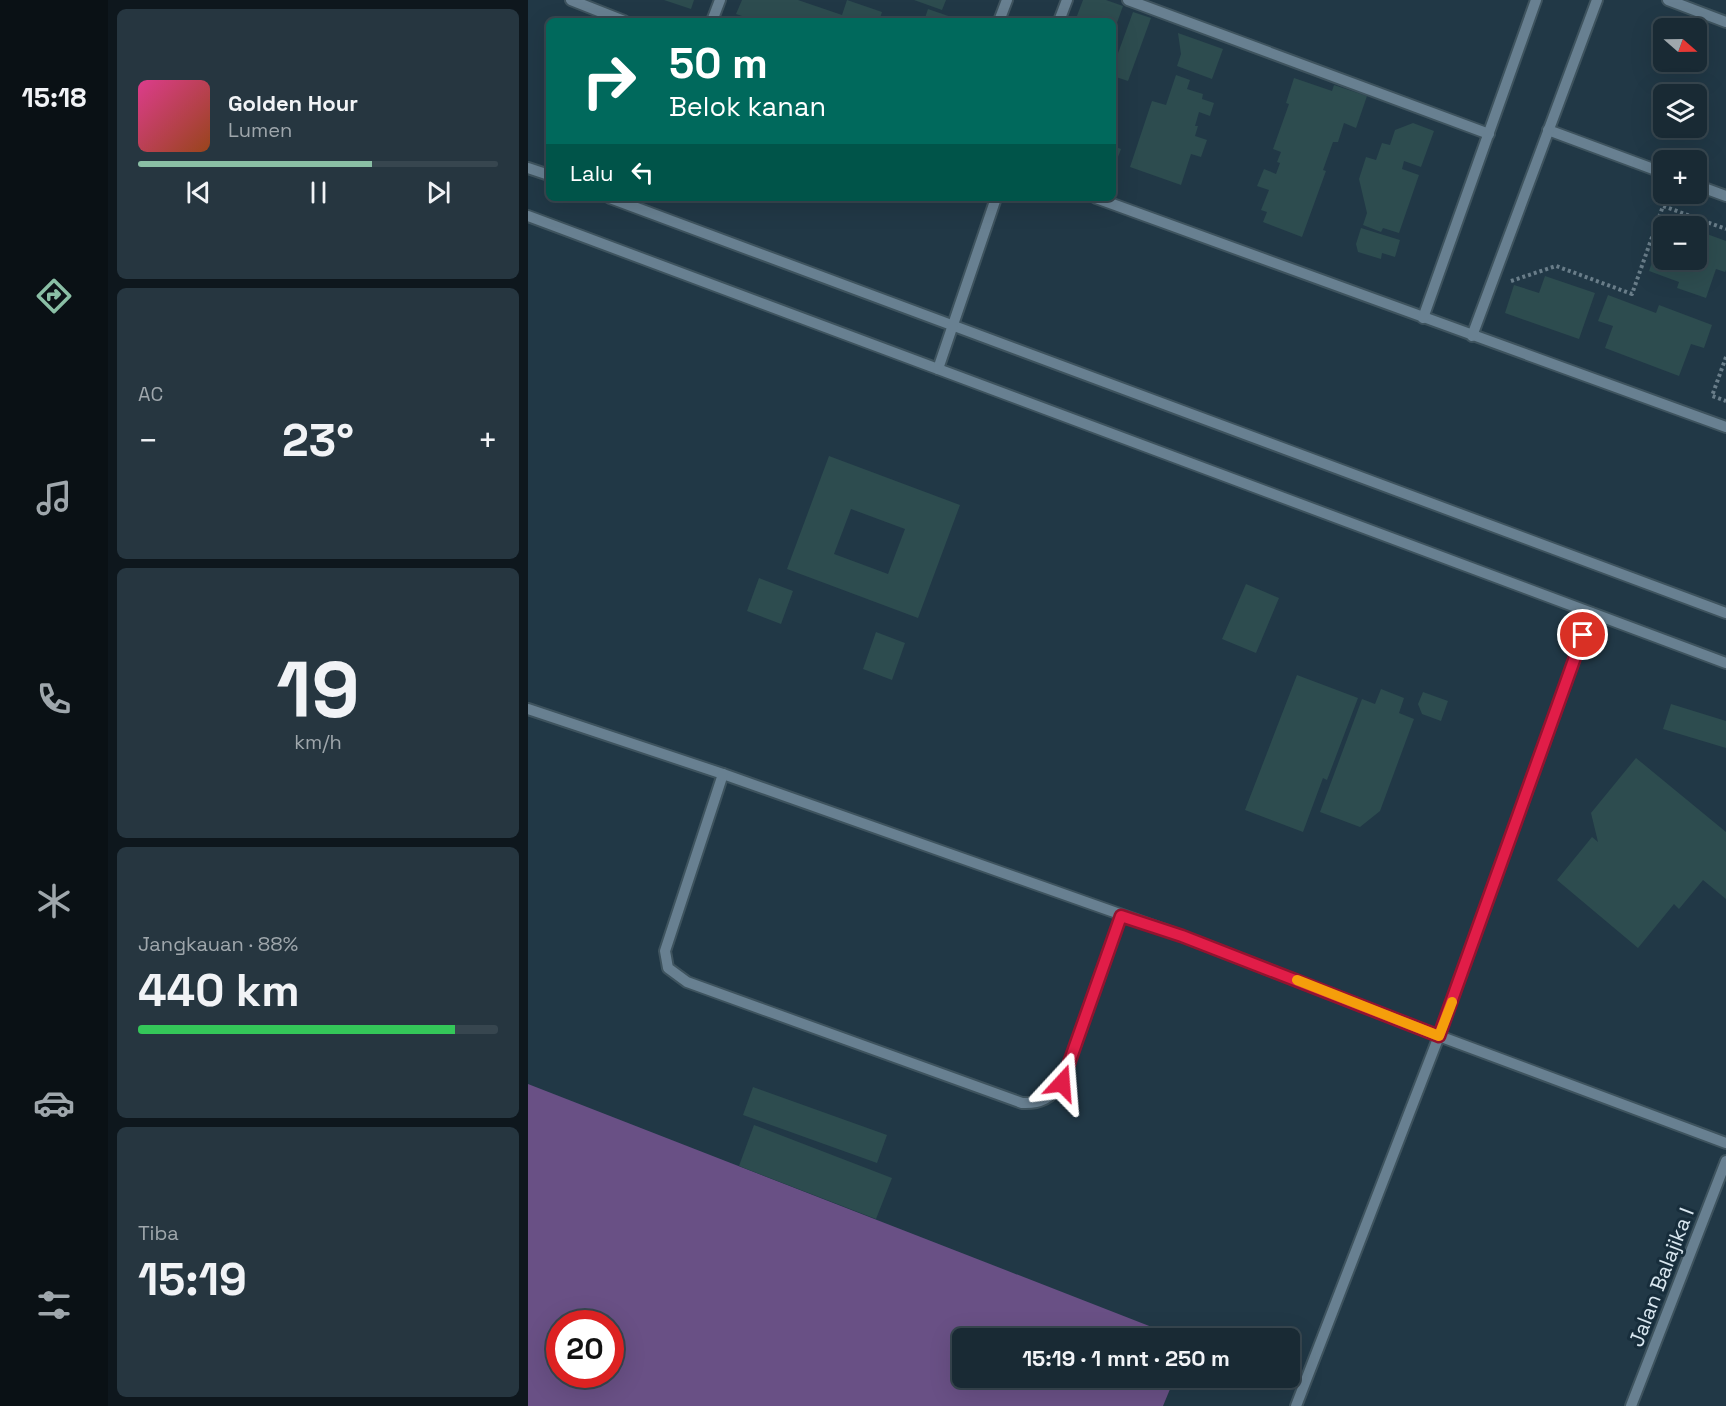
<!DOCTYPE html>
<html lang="id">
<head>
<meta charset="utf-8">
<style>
	:root { --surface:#192a34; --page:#263640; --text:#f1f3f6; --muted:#9fa7ac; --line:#37464f; --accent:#8abfa5 }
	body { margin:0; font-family:"Space Grotesk",sans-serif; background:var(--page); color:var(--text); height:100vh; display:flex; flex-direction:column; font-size:22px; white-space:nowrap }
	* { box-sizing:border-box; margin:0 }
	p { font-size:20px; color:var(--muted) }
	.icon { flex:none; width:33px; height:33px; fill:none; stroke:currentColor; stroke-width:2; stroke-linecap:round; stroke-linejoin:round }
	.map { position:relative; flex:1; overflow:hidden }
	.sheet { display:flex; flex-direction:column; gap:9px; padding:9px; background:#0e171d; width:420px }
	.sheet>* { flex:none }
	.guide { position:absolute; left:18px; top:18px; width:570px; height:183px; border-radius:9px; box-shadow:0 6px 24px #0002,0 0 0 2px var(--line); background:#00695c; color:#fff; overflow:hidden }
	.needle { width:39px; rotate:110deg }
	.fabs { position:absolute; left:1125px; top:18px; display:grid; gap:12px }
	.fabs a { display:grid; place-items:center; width:54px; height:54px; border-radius:9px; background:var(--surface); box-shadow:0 6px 24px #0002,0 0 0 2px var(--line); font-size:30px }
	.speed { position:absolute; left:18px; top:1310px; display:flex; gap:12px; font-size:30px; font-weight:700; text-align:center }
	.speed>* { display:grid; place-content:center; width:78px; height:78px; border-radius:50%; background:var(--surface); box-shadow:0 6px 24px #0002,0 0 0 2px var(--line); line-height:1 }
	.speed .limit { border:9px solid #d22; background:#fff; color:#111 }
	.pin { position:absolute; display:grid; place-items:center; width:51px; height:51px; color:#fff; margin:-26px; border:3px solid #fff; border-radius:50%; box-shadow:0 2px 6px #0007 }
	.me { position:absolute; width:66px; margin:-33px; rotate:19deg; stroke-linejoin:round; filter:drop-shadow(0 0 4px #0008) }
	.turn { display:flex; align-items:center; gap:21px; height:126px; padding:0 24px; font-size:27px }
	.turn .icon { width:78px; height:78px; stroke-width:2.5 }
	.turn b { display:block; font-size:42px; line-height:51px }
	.then { display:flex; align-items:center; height:57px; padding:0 24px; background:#0003; gap:12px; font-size:22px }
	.big { font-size:45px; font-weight:700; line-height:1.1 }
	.sheet .widget { flex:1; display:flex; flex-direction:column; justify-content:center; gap:9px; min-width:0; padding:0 21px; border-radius:9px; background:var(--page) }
	.sheet .dial { align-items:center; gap:0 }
	.dial b { font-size:78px; line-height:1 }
	.song { display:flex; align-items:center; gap:18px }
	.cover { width:72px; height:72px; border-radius:9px; background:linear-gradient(135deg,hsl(330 70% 55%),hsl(20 70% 35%)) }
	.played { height:6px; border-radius:3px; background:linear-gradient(90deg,var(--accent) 65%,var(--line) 65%) }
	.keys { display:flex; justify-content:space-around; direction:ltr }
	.heat { display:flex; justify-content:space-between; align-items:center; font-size:33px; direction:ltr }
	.charge { height:9px; border-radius:4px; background:linear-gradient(90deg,#34c759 88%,var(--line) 0) }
	.trip { position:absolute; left:424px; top:1328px; width:348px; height:60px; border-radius:9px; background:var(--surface); box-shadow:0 6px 24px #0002,0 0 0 2px var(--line); font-weight:700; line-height:60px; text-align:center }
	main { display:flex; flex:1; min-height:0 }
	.menu { display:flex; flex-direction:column; width:108px; justify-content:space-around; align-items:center; background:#0a1115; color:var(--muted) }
	.menu .icon { width:42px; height:42px }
	.menu .selected { color:var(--accent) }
	.menu b { font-size:27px; color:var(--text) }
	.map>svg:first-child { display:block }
	.green { fill:#695085; fill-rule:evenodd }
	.building { fill:#2d4c4f; fill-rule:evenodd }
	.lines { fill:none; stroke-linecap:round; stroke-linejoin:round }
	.lane-casing { stroke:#3e535e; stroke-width:14 }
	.path { stroke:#697d89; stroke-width:4; stroke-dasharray:3 3; stroke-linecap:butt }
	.lane { stroke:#688091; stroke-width:10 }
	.route-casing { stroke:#92132f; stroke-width:15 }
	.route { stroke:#e11d48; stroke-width:10 }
	.slow { stroke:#f59e0b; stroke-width:10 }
	.labels { text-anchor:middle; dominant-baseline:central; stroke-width:6; stroke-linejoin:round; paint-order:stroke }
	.street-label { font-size:21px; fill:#d9e7f0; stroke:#172d3b }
</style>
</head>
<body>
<main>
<nav class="menu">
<b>15:18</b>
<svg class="icon selected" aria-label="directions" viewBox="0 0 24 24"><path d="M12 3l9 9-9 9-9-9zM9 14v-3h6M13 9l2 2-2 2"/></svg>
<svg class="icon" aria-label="music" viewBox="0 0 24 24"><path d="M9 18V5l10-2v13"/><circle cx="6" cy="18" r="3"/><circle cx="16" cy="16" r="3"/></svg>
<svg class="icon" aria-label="phone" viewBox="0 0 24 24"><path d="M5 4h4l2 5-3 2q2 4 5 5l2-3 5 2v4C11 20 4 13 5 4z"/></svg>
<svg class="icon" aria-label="climate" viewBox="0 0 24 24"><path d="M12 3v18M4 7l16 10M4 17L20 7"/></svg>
<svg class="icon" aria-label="car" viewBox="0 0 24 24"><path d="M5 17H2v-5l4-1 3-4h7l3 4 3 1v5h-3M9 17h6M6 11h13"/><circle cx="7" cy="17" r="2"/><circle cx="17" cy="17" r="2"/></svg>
<svg class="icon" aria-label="filters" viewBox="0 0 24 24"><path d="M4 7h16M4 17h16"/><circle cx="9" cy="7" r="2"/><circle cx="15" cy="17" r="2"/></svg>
</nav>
<section class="sheet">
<div class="widget">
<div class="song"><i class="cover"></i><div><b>Golden Hour</b><p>Lumen</p></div></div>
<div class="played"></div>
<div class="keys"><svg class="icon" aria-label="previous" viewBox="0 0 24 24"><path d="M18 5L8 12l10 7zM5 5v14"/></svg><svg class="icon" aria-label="pause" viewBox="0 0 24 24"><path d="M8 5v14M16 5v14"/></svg><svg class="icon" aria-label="next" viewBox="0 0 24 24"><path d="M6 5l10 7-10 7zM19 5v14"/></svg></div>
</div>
<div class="widget"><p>AC</p>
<div class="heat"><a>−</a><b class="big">23°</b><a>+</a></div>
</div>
<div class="widget dial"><b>19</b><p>km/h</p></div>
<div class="widget"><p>Jangkauan · 88%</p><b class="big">440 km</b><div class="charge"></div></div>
<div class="widget"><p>Tiba</p><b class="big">15:19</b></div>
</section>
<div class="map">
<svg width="1198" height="1406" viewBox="0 0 1198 1406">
	<rect width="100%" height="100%" fill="#213846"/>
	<!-- green -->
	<path class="green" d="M0 1084 652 1338H435V1377H647L635 1406H0ZM32 1323H82V1374H32Z"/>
	<!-- building -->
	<g class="building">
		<polygon points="136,0 166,0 163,9"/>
		<polygon points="214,0 270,0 314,15 319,0 354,12 351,21 216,21 217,17 208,14"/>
		<polygon points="386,0 418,0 414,10"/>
		<polygon points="555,0 578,0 595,6 585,34 585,21 547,21"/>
		<polygon points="400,9 429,19 428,21 396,21"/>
		<polygon points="605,12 623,18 600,81 585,76 585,67"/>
		<polygon points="650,33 695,49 684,79 649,66 653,54"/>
		<polygon points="648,75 662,80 659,89 675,94 674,99 686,103 682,116 671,112 667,126 670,126 667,136 679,140 673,157 663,154 653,185 602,167 624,101 638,105"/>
		<polygon points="766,78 804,91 806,85 839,96 828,128 816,123 810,142 805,142 795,170 798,171 774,237 735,222 739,212 733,210 741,190 729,186 736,169 748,174 752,163 749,162 753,152 745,149 761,104 758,103"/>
		<polygon points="885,123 906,131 893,167 876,161 874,169 891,175 871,233 855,228 853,232 835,225 839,213 831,179 838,157 848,160 854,143 862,145 867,130"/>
		<polygon points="585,146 593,149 585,170"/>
		<polygon points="1141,215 1160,222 1158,226 1137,226"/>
		<polygon points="833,228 872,240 867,257 854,253 853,259 830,252 828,244"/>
		<polygon points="1168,230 1198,241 1198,270 1197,272 1188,269 1178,298 1149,288 1151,282 1121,271 1135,231 1136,260 1168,260"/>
		<polygon points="1017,276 1067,293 1051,339 977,313 986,285 1011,293"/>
		<polygon points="1080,295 1128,313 1131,305 1184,325 1176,348 1163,344 1151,376 1077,348 1085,326 1070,321"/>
		<path d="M301 456 432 505 390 618 259 569ZM323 509 377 529 360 574 306 554Z"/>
		<polygon points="231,578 265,591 253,624 219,611"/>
		<polygon points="718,584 751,598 728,653 694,639"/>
		<polygon points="348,632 377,643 364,680 335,669"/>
		<polygon points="769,675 830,698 799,780 795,778 775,832 717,810"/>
		<polygon points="853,689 876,698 871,713 886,719 852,811 832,827 792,812 834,699 847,704"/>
		<polygon points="895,692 920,701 913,721 894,714 890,704"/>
		<polygon points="1143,704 1198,721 1198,748 1135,729"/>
		<polygon points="1108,758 1198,832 1198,899 1175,880 1151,909 1146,904 1110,948 1029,880 1064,837 1070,842 1063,813"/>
		<polygon points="225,1087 359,1135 349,1163 215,1115"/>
		<polygon points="226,1125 364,1178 348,1219 211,1166"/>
	</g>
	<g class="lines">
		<!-- lane casing -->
		<g class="lane-casing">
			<g id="lane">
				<polyline points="43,0 96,21"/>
				<polyline points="600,0 961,134"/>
				<polyline points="1140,0 1198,22"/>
				<polyline points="184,21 192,0"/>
				<polyline points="471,21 479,0"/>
				<polyline points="531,21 539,0"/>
				<polyline points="1020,130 1136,173"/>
				<polyline points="0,168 21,175"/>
				<polyline points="1168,185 1198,196"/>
				<polyline points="82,198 1198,613"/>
				<polyline points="568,198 1198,427"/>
				<polyline points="0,216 1198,663"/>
				<polyline points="895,318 1008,0"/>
				<polyline points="944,336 1069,0"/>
				<polyline points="410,369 468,198"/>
				<polyline points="0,709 195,774 654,936 911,1036 1198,1143"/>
				<path d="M195 774 137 951 140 968 159 982 494 1103C512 1104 523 1098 534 1083L593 916"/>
				<polyline points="768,1406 911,1036 1063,613"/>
				<polyline points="1103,1406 1198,1161"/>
			</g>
		</g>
		<!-- path -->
		<g class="path">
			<polyline points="983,281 1028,266 1104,294 1135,206 1198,229"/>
			<polyline points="1198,357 1184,396 1198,401"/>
		</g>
		<!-- lane -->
		<use href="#lane" class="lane"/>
	</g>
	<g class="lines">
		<!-- route casing -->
		<g class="route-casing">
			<polyline id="route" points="534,1083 593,916 654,936 911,1036 1055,635"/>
		</g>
		<!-- route -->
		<use href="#route" class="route"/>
		<!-- slow -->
		<polyline class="slow" points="769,980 911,1036 924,1002"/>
	</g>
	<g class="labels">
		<!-- street labels -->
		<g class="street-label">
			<text transform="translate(1133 1277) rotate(-69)">Jalan Balajika I</text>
		</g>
	</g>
</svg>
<div class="fabs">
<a><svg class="needle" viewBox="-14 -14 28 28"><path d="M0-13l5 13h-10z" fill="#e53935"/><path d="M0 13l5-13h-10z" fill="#9fa7ac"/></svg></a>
<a><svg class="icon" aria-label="layers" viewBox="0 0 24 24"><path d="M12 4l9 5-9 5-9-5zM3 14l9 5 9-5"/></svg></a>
<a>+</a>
<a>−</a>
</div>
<div class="speed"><div class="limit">20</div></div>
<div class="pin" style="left:1055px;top:635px;background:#d93025"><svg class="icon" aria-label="arrive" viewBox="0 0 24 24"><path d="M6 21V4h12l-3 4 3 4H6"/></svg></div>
<svg class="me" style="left:534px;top:1083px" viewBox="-20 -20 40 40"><path d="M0-17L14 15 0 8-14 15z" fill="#e11d48" stroke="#fff" stroke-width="4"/></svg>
<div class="trip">15:19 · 1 mnt · 250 m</div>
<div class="guide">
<div class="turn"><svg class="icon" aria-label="right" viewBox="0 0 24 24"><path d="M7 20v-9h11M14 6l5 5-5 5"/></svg><div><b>50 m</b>Belok kanan</div></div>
<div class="then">Lalu<svg class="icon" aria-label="left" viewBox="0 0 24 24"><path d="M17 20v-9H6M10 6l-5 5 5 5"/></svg></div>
</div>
</div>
</main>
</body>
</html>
